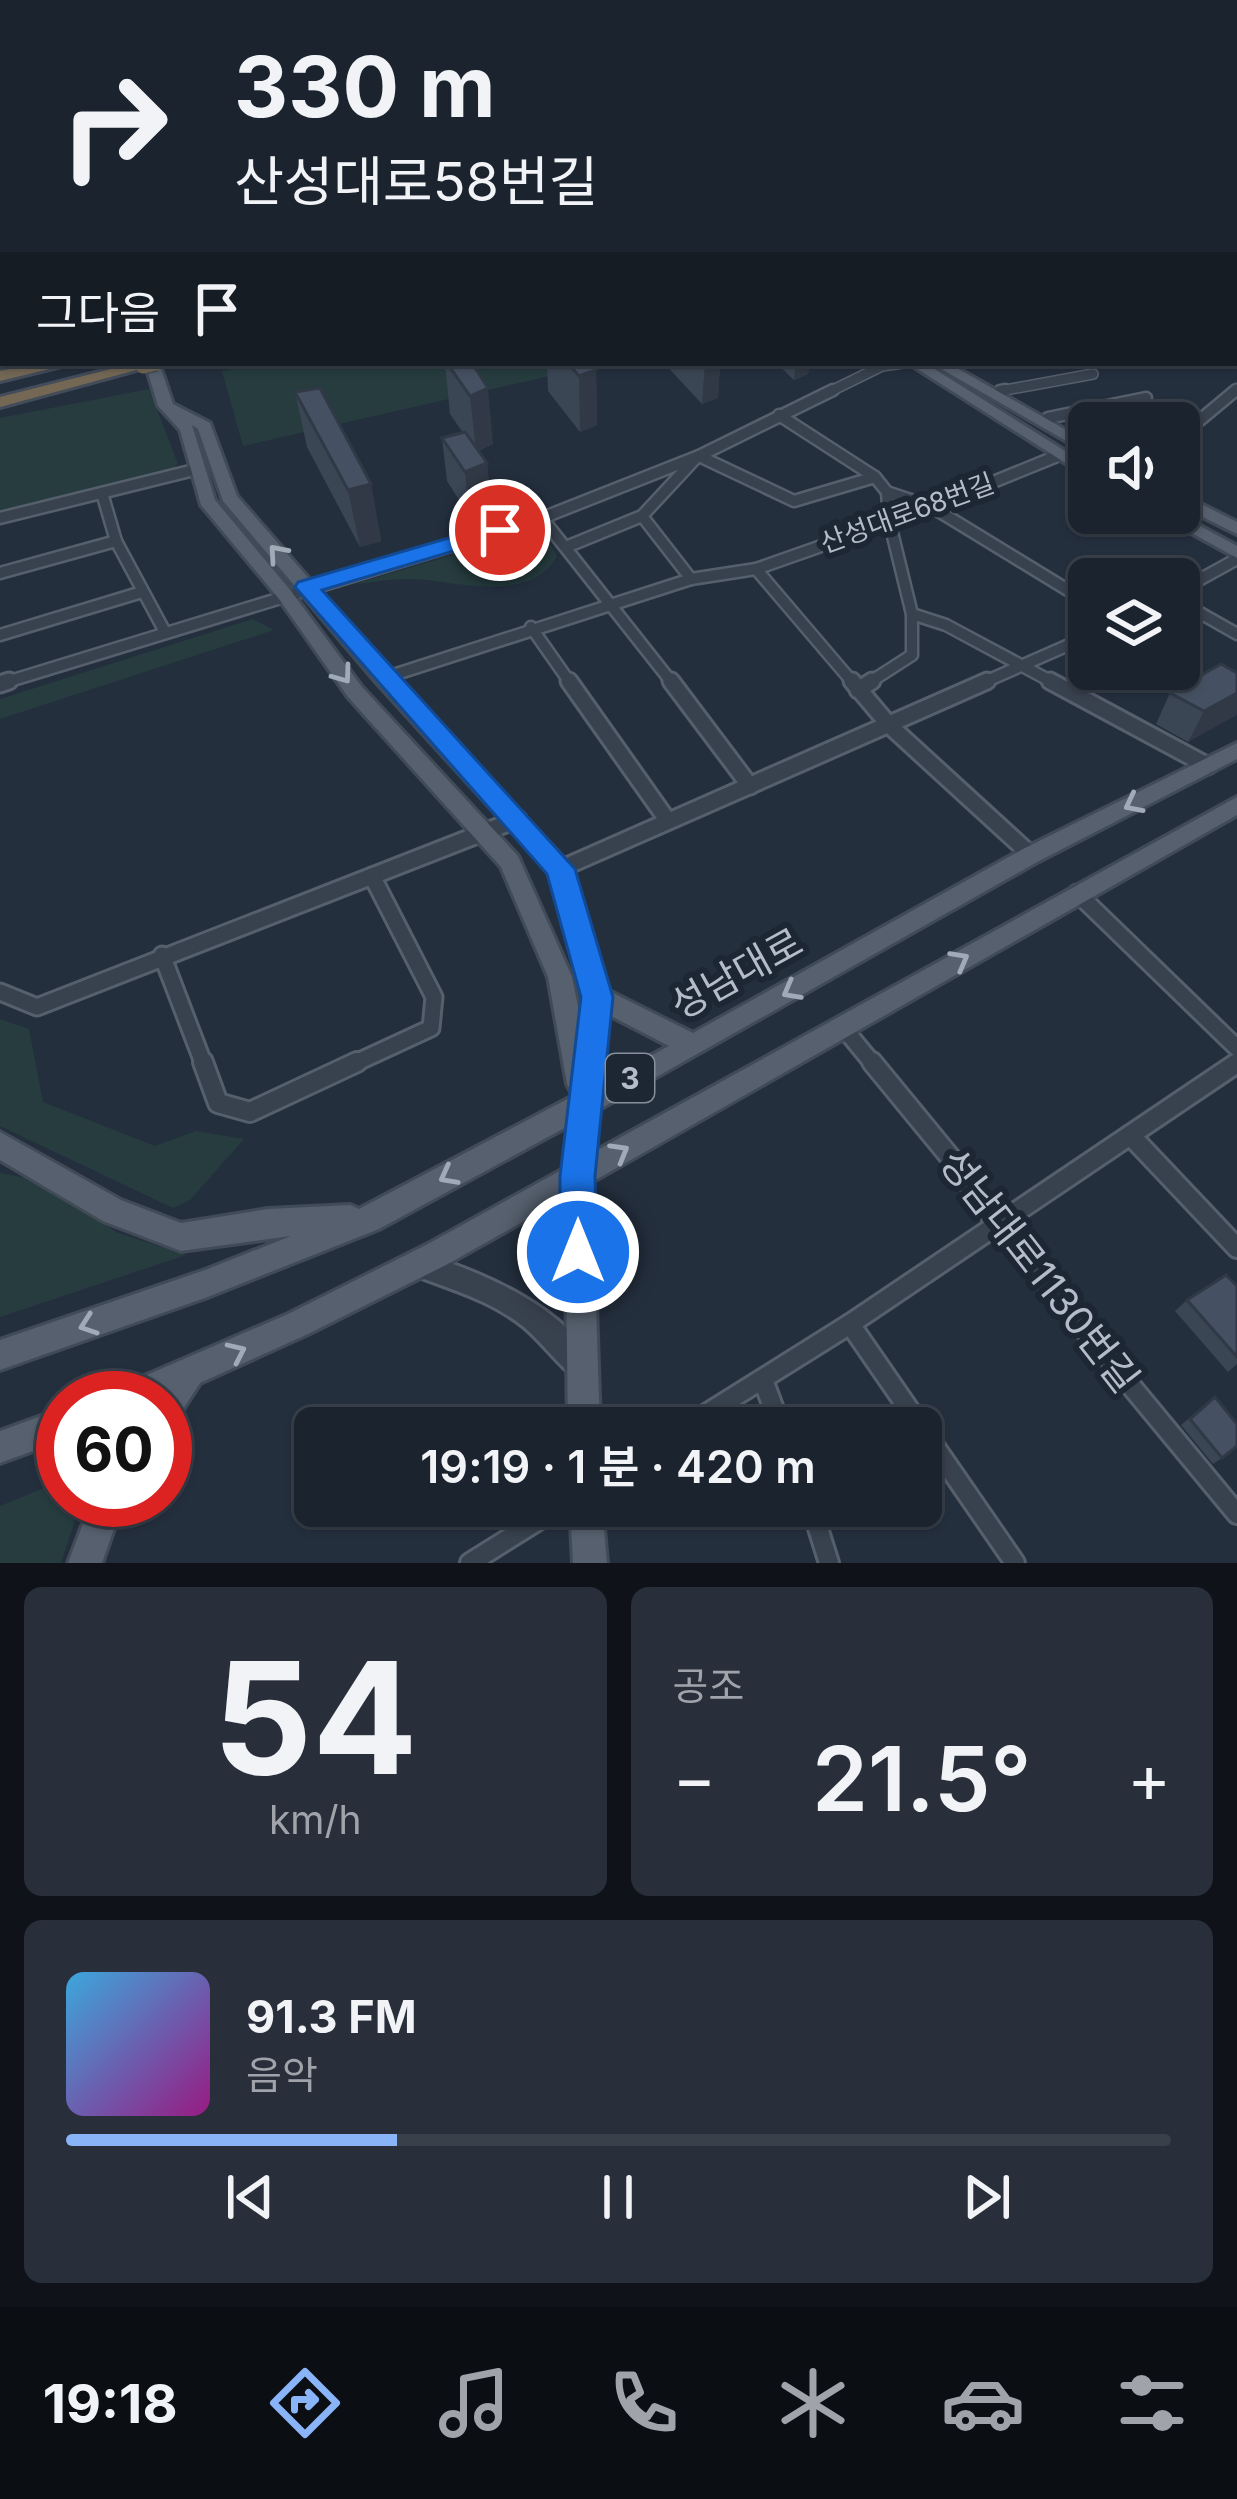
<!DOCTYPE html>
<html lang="ko">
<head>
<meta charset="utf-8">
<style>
	:root { --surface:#1b232e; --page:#282f3a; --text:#f1f3f6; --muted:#a0a4aa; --line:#39404a; --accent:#8ab4f8 }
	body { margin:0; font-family:Inter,"Noto Sans KR",sans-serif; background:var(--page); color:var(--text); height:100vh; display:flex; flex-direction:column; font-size:45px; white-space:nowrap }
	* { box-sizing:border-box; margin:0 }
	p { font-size:39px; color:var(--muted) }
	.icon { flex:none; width:66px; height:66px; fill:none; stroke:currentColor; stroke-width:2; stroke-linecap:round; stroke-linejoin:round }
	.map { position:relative; height:1563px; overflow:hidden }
	.panel { display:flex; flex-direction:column; gap:24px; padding:24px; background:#0f1319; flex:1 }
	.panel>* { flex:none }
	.guide { position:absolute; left:0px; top:0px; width:1239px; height:366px; box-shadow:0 3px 9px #0004,0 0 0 3px var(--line); background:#1b232e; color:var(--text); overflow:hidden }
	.fabs { position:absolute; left:1068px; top:402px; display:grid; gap:24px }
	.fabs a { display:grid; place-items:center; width:132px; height:132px; border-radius:18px; background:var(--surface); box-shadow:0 3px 9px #0004,0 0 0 3px var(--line); font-size:60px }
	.speed { position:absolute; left:36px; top:1371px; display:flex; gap:24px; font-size:60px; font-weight:700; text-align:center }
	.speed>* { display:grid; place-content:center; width:156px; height:156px; border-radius:50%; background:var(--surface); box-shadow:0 3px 9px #0004,0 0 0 3px var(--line); line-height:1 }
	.speed .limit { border:18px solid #d22; background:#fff; color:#111 }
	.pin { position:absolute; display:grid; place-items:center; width:102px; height:102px; color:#fff; margin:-51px; border:6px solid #fff; border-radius:50%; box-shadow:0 3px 12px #0007 }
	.me { position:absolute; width:132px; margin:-66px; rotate:0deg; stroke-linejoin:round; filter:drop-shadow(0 0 9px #0008) }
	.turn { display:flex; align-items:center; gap:42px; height:252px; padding:0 36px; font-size:54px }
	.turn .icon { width:156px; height:156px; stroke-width:2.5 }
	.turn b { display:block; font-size:84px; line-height:102px }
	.then { display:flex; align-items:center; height:114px; padding:0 36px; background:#0003; gap:24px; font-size:45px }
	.big { font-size:90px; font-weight:600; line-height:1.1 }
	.panel .card { flex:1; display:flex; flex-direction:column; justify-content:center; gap:18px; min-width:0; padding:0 42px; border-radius:18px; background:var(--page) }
	.panel .dial { align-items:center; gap:0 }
	.dial b { font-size:156px; line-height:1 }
	.song { display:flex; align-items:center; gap:36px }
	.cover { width:144px; height:144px; border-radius:18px; background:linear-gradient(135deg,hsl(200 70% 55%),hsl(310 70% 35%)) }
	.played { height:12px; border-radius:6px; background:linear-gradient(90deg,var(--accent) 30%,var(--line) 30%) }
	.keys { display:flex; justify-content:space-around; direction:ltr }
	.heat { display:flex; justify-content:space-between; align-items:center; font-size:66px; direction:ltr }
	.panel .tiles { flex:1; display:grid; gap:24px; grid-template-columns:1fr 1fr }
	.card:last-child { grid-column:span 2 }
	.trip { position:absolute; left:294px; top:1407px; width:648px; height:120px; border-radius:18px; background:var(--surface); box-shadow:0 3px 9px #0004,0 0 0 3px var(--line); font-weight:600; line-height:120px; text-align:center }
	.tabs { display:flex; height:192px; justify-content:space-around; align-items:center; background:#0b0e12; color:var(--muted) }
	.tabs .icon { width:84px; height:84px }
	.tabs .selected { color:var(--accent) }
	.tabs b { font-size:54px; color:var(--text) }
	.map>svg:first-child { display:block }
	.green { fill:#263c3f }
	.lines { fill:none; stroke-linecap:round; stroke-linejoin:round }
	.minor-far4-casing { stroke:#565f6c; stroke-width:9 }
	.minor-far3-casing { stroke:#565f6c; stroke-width:12 }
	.minor-far2-casing { stroke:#565f6c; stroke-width:15 }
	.minor-far1-casing { stroke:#565f6c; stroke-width:21 }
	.minor-casing { stroke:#565f6c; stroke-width:24 }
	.tertiary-casing { stroke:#565f6c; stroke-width:6 }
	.secondary-casing { stroke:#565f6c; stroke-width:6 }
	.primary-casing { stroke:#414a57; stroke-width:6 }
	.trunk-casing { stroke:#434c59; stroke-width:6 }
	.motorway-casing { stroke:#434c59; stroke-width:6 }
	.minor-far4 { stroke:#38414e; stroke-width:6 }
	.minor-far3 { stroke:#38414e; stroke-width:9 }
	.minor-far2 { stroke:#38414e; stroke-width:10 }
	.minor-far1 { stroke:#38414e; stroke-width:15 }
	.minor { stroke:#38414e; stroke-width:18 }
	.tertiary { fill:#38414e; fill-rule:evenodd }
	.secondary { fill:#465061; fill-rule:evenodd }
	.primary { fill:#56606e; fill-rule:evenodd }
	.trunk { fill:#656462; fill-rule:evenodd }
	.motorway { fill:#746855; fill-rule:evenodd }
	.motorway-bridge-casing { stroke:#434c59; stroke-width:18; stroke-linecap:butt }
	.motorway-bridge { stroke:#746855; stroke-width:15 }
	.wall { fill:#3b4654 }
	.shaded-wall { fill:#303945 }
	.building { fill:#455162; stroke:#303945; stroke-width:3 }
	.oneway { stroke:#a1aab7 }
	.route { fill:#1a73e8; stroke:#114b97; stroke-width:3 }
	.labels { text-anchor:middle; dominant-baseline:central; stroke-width:12; stroke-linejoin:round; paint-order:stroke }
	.far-street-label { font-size:27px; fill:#b4bcc9; stroke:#1d2633 }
	.shield { fill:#1d2633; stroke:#878f9c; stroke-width:3 }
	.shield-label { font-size:30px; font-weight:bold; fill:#b4bcc9 }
	.near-street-label { font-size:39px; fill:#b4bcc9; stroke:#1d2633 }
</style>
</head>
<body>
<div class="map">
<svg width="1237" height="1563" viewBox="0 0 1237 1563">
	<rect width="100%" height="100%" fill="#242f3e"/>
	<!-- green -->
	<g class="green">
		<polygon points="261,363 606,363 243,446 222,371"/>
		<polygon points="149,389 178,464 164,475 0,515 0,418"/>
		<path d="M542 529 557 556C530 605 457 581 412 579 393 579 373 582 354 584Z"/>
		<polygon points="253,619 274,630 0,719 0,699"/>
		<polygon points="0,1019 29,1029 43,1102 155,1146 196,1131 244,1139 190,1200 173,1208 0,1126"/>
		<polygon points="0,1173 42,1181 116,1232 186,1255 0,1317"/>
		<polygon points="46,1487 76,1517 61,1563 0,1563 0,1506"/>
	</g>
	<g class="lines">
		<!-- minor-far4 casing -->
		<g class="minor-far4-casing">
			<polyline id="minor-far4" points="426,3 449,0"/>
		</g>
		<!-- minor-far3 casing -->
		<g class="minor-far3-casing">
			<g id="minor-far3">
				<polyline points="1000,391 1093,374"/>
				<polyline points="827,393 882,366 903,363"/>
				<polyline points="1232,393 1237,389"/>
			</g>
		</g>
		<!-- minor-far2 casing -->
		<g class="minor-far2-casing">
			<g id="minor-far2">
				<polyline points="1000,391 1005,390"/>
				<polyline points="779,415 875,477 887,492 932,507 1089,603"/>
				<polyline points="1048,418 1146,398"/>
				<polyline points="1179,425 1200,420 1236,390"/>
				<polyline points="699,456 794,501 875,477"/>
				<polyline points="887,492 889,520 912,614 946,625 1056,684"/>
				<polyline points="102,493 116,541 165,632"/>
				<polyline points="642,516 691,579"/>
				<polyline points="0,518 198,469"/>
				<polyline points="542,518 673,684"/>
				<polyline points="566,547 642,516 695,459"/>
				<polyline points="756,569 854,684"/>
				<polyline points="0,573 116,541"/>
				<polyline points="1179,591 1237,559"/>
				<polyline points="1179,601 1237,634"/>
				<polyline points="531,627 571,684"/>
				<polyline points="0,635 142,592"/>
				<polyline points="384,678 691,579 756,569 932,507 1057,456"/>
				<polyline points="0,684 542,518 699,456 833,390"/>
				<polyline points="867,684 912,655 912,614"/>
				<polyline points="980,684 1089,636"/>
			</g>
		</g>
		<!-- minor-far1 casing -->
		<g class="minor-far1-casing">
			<g id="minor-far1">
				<polyline points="569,681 668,821"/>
				<polyline points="671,681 750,786"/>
				<polyline points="852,681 889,725 1031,855"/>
				<polyline points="1050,681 1208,766"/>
				<polyline points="0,684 9,681"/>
				<polyline points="858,690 872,681"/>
				<polyline points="560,869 987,681"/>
				<polyline points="1077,893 1237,1048"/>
				<polyline points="162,955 204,1065"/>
				<polyline points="0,992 37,1007 518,819"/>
				<polyline points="842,1026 874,1065"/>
				<polyline points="351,1065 431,1028 434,997 372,876"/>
			</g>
		</g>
		<!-- minor casing -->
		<g class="minor-casing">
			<g id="minor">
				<polyline points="203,1062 218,1103 250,1112 357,1062"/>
				<polyline points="872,1062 950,1157 997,1224 1237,1514"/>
				<polyline points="1132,1137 1237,1248"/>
				<polyline points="850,1324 1015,1563"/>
				<polyline points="763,1380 781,1428"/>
				<polyline points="684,1428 850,1324 1237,1063"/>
				<polyline points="811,1506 829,1563"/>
				<polyline points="470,1563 561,1506"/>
			</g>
		</g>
		<!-- tertiary casing -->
		<g class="tertiary-casing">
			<path id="tertiary" d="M418 1252C476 1270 570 1307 595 1368L591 1377 582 1381C563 1373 540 1338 520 1324 486 1298 448 1289 409 1273L406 1264 409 1255Z"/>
		</g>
		<!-- secondary casing -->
		<g class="secondary-casing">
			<rect id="secondary" x="0" y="92" width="3" height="6"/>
		</g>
		<!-- primary casing -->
		<g class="primary-casing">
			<g id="primary">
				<path d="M145 363H159L173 404 210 423 237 496 391 673 568 863 607 990 693 1033 1023 849 1237 743V759L1039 861 598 1110 594 1152 1237 797V815L592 1182 600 1428H568L565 1198 446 1265 308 1334 200 1383 176 1420 165 1424V1398H115L119 1387 288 1314 426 1245 565 1168 570 1125 379 1229 205 1298 0 1370V1340L205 1270 291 1236 181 1251 103 1221 0 1160V1132L121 1200 181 1223 268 1209 350 1205 359 1209 573 1096 567 1084 548 977 501 867 348 697 279 599 201 505 180 430 158 406ZM192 425 198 429 223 501 377 683 550 873 585 997 582 1026 572 977 518 856 362 687 291 591 215 500ZM607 1014 669 1046 601 1082Z"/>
				<polygon points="908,363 925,363 1089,466 1089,478"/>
				<polygon points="931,363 948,363 1089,443 1089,454"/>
				<polygon points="1179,493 1237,522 1237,534 1179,505"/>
				<polygon points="1155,513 1176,513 1237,546 1237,558"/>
				<polygon points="63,1408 63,1440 0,1463 0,1431"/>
				<polygon points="92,1500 124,1500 102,1563 68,1563"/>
				<polygon points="570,1506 602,1506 607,1563 573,1563"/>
			</g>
		</g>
		<!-- trunk casing -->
		<g class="trunk-casing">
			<g id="trunk">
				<rect x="1236" y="44" width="1" height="6"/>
				<polygon points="0,234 3,234 0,243"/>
			</g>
		</g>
		<!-- motorway casing -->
		<g class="motorway-casing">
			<g id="motorway">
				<rect x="1236" y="70" width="1" height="6"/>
				<rect x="1236" y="96" width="1" height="8"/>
				<rect x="0" y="318" width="3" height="10"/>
				<polygon points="41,363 74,363 0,381 0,371"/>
				<polygon points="135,363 151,366 0,407 0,397"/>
			</g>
		</g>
		<!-- minor-far4 -->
		<use href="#minor-far4" class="minor-far4"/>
		<!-- minor-far3 -->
		<use href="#minor-far3" class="minor-far3"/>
		<!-- minor-far2 -->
		<use href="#minor-far2" class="minor-far2"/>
		<!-- minor-far1 -->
		<use href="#minor-far1" class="minor-far1"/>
		<!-- minor -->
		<use href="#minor" class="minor"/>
		<!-- tertiary -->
		<use href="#tertiary" class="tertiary"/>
		<!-- secondary -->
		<use href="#secondary" class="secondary"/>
		<!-- primary -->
		<use href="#primary" class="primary"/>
		<!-- trunk -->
		<use href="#trunk" class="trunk"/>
		<!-- motorway -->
		<use href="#motorway" class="motorway"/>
		<!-- motorway-bridge casing -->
		<g class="motorway-bridge-casing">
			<polyline id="motorway-bridge" points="143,366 156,363"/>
		</g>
		<!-- motorway-bridge -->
		<use href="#motorway-bridge" class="motorway-bridge"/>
	</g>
	<!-- wall -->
	<g class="wall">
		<polygon points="445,363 472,363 493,444 478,451 487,463 491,507 469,516 447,481 442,438 463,433 450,414"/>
		<polygon points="547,363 591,363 596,370 597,425 580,432 548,391"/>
		<polygon points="664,363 720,363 718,398 702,404"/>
		<polygon points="776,363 810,363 808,374 794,380"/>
		<polygon points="295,392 371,484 381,541 360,547 307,447"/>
		<polygon points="1237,673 1188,742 1156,724 1170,693"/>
		<polygon points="1237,1286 1237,1364 1228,1372 1175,1311 1187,1300"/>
		<polygon points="1215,1397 1222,1458 1213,1464 1181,1425"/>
	</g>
	<!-- shaded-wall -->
	<g class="shaded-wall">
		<polygon points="705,363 720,363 718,398 702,404"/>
		<polygon points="796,363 810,363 808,374 794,380"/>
		<polygon points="596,370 597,425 580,432 579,376"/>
		<polygon points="488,388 493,444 476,451 470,396"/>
		<polygon points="487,463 491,507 469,516 465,472"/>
		<polygon points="371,484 381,541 360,547 348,490"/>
		<polygon points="1237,693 1237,715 1188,742 1204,711"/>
	</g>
	<!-- building -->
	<g class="building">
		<polygon points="447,363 472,363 488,388 470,396"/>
		<polygon points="568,363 591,363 596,370 579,376"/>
		<polygon points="320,388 371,484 348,490 295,392"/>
		<polygon points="465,432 487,463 465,472 442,438"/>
		<polygon points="1221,664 1237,673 1237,693 1204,711 1170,693"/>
		<polygon points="1226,1275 1237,1286 1237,1357 1187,1300"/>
		<polygon points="1215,1397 1237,1424 1237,1446 1222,1458 1190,1419"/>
	</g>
	<!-- one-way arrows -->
	<defs><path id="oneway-chevron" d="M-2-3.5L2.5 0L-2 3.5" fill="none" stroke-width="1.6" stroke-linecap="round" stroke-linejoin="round" transform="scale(3)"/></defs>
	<g class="oneway">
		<use href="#oneway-chevron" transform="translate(277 553) rotate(-131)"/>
		<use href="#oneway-chevron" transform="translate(343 675) rotate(54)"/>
		<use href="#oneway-chevron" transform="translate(1133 804) rotate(153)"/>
		<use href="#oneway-chevron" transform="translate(960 960) rotate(-29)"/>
		<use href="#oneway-chevron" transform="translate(791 991) rotate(151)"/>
		<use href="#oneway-chevron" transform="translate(620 1152) rotate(-30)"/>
		<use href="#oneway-chevron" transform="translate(448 1176) rotate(152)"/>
		<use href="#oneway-chevron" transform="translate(88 1325) rotate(161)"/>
		<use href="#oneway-chevron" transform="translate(237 1352) rotate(-25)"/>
	</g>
	<!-- route -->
	<polygon class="route" points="500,523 508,525 508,535 322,590 575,869 613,997 595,1176 597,1252 591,1265 578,1270 565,1265 560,1252 560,1176 581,997 547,874 295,587 298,582"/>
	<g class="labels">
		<!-- far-street labels -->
		<g class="far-street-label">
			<text transform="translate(907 513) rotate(-20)">산성대로68번길</text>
		</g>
		<!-- shield labels -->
		<rect class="shield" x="606" y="1054" width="48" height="48" rx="9"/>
		<g class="shield-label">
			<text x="630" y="1078">3</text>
		</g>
		<!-- near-street labels -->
		<g class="near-street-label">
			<text transform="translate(736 973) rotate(-29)">성남대로</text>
			<text transform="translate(1040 1270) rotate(52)">성남대로1130번길</text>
		</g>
	</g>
</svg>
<div class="fabs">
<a><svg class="icon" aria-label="sound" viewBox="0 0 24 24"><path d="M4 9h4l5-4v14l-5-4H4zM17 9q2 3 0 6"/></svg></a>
<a><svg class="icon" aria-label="layers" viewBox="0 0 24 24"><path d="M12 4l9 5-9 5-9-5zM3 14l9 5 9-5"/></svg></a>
</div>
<div class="speed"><div class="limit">60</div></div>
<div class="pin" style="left:500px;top:530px;background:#d93025"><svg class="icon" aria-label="arrive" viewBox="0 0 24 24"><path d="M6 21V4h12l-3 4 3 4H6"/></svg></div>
<svg class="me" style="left:578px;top:1252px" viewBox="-20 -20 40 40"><circle r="17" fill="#1a73e8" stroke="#fff" stroke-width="3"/><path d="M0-11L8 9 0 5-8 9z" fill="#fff"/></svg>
<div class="trip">19:19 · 1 분 · 420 m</div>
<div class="guide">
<div class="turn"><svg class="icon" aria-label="right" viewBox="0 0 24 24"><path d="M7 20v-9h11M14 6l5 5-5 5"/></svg><div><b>330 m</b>산성대로58번길</div></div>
<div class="then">그다음<svg class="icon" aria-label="arrive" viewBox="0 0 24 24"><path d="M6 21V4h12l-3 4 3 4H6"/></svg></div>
</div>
</div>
<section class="panel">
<div class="tiles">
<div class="card dial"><b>54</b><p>km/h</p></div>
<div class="card"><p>공조</p>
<div class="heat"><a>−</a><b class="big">21.5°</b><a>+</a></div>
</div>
<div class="card">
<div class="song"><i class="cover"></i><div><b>91.3 FM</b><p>음악</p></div></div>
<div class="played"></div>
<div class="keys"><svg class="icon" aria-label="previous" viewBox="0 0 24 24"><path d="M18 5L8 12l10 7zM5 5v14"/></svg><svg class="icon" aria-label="pause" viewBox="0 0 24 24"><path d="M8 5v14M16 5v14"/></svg><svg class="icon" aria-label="next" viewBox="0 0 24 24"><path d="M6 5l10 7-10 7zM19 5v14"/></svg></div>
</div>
</div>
</section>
<nav class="tabs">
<b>19:18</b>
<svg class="icon selected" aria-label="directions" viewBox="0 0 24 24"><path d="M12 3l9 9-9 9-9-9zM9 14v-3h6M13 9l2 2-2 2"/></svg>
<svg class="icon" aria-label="music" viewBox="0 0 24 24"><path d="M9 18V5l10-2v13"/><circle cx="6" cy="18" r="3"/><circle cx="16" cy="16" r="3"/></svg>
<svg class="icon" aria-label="phone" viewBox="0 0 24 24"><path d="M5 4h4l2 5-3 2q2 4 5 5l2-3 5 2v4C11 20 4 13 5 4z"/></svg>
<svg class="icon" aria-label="climate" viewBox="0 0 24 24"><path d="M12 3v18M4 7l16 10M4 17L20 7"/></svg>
<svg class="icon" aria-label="car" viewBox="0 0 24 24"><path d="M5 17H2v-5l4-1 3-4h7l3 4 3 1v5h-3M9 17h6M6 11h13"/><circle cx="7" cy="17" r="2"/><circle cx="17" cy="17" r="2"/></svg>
<svg class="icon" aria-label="filters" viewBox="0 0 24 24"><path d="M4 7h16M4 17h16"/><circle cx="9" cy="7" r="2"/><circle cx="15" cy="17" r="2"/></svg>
</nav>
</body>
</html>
